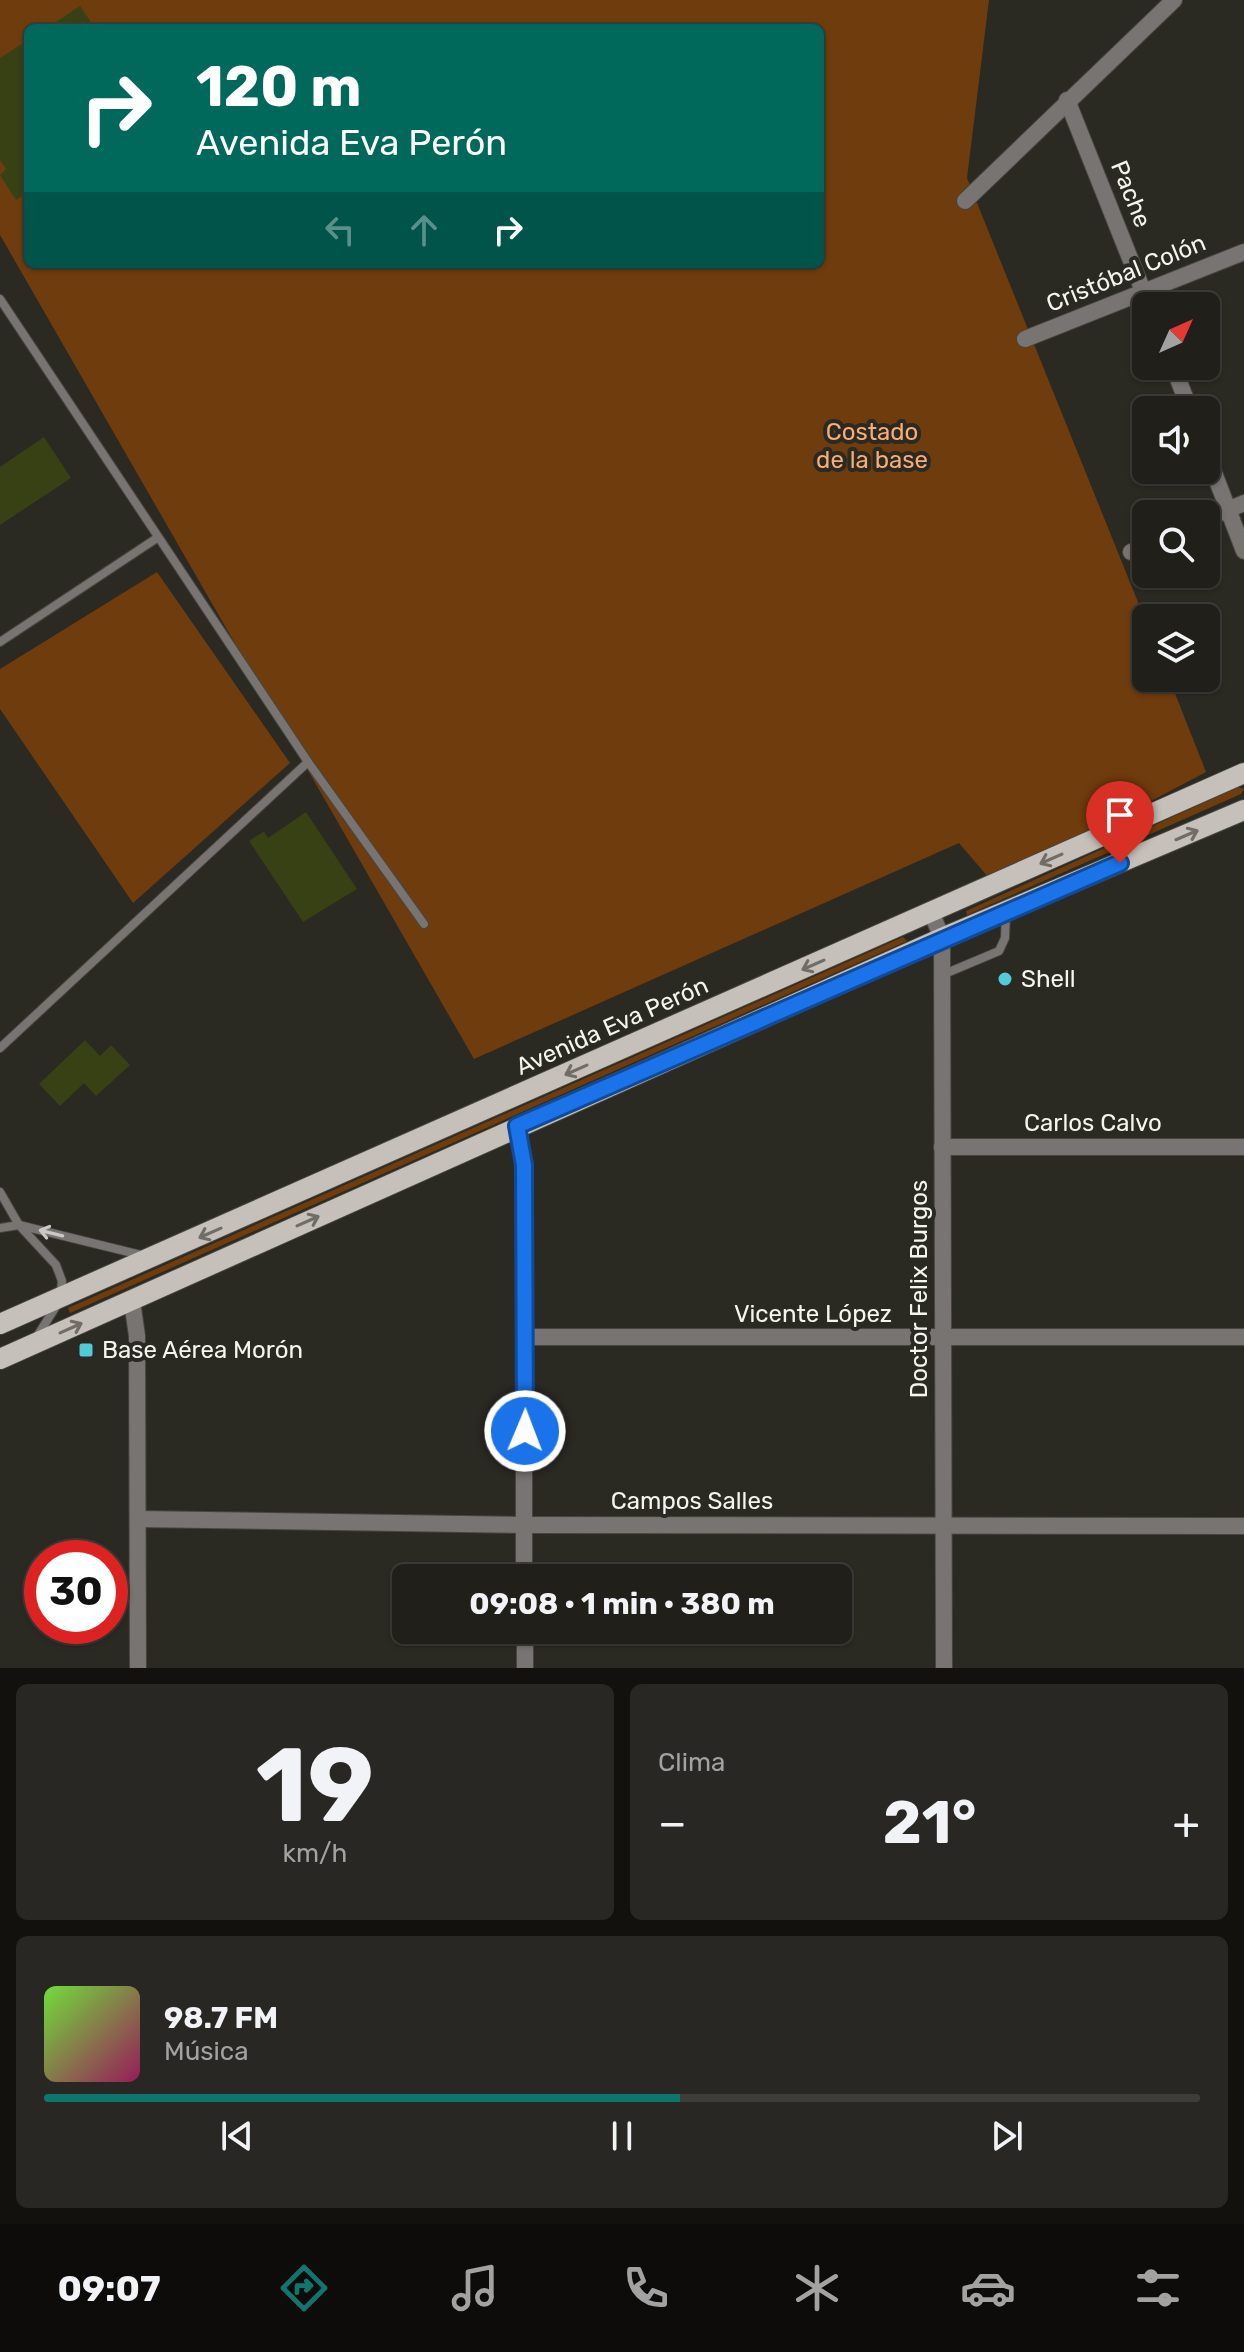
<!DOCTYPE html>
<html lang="es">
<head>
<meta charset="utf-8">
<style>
	:root { --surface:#201f1a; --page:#282723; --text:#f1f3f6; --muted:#a2a2a2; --line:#3d3d39; --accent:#0f766e }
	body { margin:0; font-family:Rubik,sans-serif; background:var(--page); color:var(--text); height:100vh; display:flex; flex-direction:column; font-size:30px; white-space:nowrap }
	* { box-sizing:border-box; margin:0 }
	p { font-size:26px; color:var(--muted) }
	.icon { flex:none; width:44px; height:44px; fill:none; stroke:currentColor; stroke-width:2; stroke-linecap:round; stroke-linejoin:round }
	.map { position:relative; height:1668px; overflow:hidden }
	.details { display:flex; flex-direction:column; gap:16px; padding:16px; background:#12110e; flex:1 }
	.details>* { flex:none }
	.banner { position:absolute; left:24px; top:24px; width:800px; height:244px; border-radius:12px; box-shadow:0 2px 6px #0004,0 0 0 2px var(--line); background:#00695c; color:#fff; overflow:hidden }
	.needle { width:52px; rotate:45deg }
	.controls { position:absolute; left:1132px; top:292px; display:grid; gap:16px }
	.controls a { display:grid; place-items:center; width:88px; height:88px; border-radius:12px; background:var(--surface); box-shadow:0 2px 6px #0004,0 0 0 2px var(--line); font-size:40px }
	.speed { position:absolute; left:24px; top:1540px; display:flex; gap:16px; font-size:40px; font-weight:700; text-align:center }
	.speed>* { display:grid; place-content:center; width:104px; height:104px; border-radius:50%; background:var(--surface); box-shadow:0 2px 6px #0004,0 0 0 2px var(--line); line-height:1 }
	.speed .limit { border:12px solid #d22; background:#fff; color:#111 }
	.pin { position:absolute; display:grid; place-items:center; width:68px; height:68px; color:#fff; margin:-82px -34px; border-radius:50% 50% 50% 0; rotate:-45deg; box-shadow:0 0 8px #0007 }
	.pin .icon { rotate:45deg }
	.me { position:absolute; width:88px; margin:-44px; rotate:1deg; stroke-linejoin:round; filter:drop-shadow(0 0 6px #0008) }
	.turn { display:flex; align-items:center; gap:28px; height:168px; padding:0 40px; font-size:36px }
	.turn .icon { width:104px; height:104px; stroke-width:2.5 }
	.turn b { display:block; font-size:56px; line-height:68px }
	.lanes { display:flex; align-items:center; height:76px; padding:0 40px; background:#0003; justify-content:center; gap:40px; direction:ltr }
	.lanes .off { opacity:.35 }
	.big { font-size:60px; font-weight:700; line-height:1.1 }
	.details .card { flex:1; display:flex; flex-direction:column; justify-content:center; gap:12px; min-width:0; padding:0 28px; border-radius:12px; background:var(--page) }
	.details .dial { align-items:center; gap:0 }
	.dial b { font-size:104px; line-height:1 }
	.song { display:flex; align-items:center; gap:24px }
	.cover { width:96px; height:96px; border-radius:12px; background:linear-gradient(135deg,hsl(100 70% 55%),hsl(330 70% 35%)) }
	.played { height:8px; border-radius:4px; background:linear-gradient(90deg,var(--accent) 55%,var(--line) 55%) }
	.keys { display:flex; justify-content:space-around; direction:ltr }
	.heat { display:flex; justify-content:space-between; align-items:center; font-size:44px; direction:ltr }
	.details .tiles { flex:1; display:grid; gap:16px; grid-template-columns:1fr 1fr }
	.card:last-child { grid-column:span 2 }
	.trip { position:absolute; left:392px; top:1564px; width:460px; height:80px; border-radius:12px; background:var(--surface); box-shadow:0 2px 6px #0004,0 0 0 2px var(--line); font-weight:700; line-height:80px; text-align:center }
	.dock { display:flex; height:128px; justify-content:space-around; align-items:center; background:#0d0c0a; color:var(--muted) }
	.dock .icon { width:56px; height:56px }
	.dock .current { color:var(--accent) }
	.dock b { font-size:36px; color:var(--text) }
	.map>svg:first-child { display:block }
	.green { fill:#6f3c0d; fill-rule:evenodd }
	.building { fill:#374113 }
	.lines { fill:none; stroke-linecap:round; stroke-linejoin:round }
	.service-casing { stroke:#46463f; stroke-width:10 }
	.minor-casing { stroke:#46463f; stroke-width:18 }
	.tertiary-casing { stroke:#46463f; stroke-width:18 }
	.primary-casing { stroke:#46463f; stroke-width:22 }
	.service { stroke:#777471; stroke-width:8 }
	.minor { stroke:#777471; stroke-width:16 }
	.tertiary { stroke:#777471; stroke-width:16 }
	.primary { stroke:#c5c1ba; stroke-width:20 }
	.oneway { stroke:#706d66 }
	.oneway2 { stroke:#c9c8c4 }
	.route-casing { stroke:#114b97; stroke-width:20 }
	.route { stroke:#1a73e8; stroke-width:14 }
	.poi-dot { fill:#52cbd8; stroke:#2a2922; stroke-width:3 }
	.labels { text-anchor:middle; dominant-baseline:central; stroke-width:8; stroke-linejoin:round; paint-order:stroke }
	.street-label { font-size:24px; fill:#f5f5f0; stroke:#2a2922 }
	.park-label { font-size:24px; fill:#f9ac73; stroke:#2a2922 }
	.poi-label { font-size:24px; fill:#f5f5f0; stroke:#2a2922; text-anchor:start }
</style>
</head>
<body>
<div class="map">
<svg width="1244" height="1668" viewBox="0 0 1244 1668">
	<rect width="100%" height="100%" fill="#2a2922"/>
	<!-- green -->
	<g class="green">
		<path d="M0 0H989L967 178 1146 622V678H1169L1206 772 994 884 959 843 474 1059 0 235ZM28 28H820V264H28Z"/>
		<polygon points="157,572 290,763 133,903 0,709 0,669"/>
		<polygon points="1238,787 1244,789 1241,794 967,915 966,911"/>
		<polygon points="903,937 907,941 70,1313 68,1308"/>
	</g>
	<!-- building -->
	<g class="building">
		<polygon points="80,6 95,28 47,28"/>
		<polygon points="28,40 28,192 16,200 0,175 6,169 0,160 0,58"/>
		<polygon points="44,437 71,478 0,525 0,467"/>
		<polygon points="306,812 357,889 303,922 249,841 264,831 268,838"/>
		<polygon points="85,1040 100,1056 111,1045 130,1065 96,1096 84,1083 60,1106 39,1084"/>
	</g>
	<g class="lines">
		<!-- service casing -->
		<g class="service-casing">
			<g id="service">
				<polyline points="0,299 308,762 424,924"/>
				<polyline points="0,642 157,538"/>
				<polyline points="942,975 999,951 1005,938 1006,912"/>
				<polyline points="0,1048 308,762"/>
				<polyline points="0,1192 19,1225 56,1265 62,1281 60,1300 36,1338"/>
				<polyline points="0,1228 19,1225 141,1255"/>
			</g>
		</g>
		<!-- minor casing -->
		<g class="minor-casing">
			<g id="minor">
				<polyline points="1067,100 1149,306"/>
				<polyline points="965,201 1174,0"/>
				<polyline points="1025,339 1244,252"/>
				<polyline points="1173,366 1190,410"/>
				<polyline points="1206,452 1244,551"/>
				<polyline points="1206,519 1244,503"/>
				<polyline points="1131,552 1146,546"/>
				<polyline points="517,1126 524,1165 524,1578"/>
				<polyline points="942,1147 1244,1147"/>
				<polyline points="132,1301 137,1336 138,1668"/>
				<polyline points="526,1337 1244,1337"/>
				<polyline points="139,1519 524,1525 1244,1526"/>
				<polyline points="525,1630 525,1668"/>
			</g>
		</g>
		<!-- tertiary casing -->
		<g class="tertiary-casing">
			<polyline id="tertiary" points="931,912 942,938 944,1668"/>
		</g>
		<!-- primary casing -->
		<g class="primary-casing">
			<g id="primary">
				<polyline points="0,1324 1244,773"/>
				<polyline points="0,1359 942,938 1244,810"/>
			</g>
		</g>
		<!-- service -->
		<use href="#service" class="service"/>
		<!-- minor -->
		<use href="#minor" class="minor"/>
		<!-- tertiary -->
		<use href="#tertiary" class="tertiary"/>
		<!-- primary -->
		<use href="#primary" class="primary"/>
	</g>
	<!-- one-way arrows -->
	<defs><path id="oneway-shaft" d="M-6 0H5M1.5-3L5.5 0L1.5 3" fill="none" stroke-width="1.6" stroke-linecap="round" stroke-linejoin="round" transform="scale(2)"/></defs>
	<g class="oneway">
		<use href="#oneway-shaft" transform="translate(1187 835) rotate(-23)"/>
		<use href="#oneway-shaft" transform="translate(1051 859) rotate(156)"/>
		<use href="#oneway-shaft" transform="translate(813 965) rotate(156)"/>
		<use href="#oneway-shaft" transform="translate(576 1070) rotate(156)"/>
		<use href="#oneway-shaft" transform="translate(308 1221) rotate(-24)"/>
		<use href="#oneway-shaft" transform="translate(210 1233) rotate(156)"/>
		<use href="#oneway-shaft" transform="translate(71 1328) rotate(-24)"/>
	</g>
	<use class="oneway2" href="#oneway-shaft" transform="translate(51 1233) rotate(-166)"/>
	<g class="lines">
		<!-- route casing -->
		<g class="route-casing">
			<polyline id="route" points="525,1431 524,1165 517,1126 1120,863"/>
		</g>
		<!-- route -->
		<use href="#route" class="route"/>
	</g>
	<!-- markers -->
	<g class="poi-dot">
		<circle cx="1005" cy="979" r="8"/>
		<rect x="78" y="1342" width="16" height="16" rx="4"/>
	</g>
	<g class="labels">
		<!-- street labels -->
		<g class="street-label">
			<text transform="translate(1131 194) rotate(68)">Pache</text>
			<text transform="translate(1126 273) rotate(-22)">Cristóbal Colón</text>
			<text transform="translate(612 1026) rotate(-24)">Avenida Eva Perón</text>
			<text x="1093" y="1123">Carlos Calvo</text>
			<text transform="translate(919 1289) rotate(-90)">Doctor Felix Burgos</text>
			<text x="813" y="1314">Vicente López</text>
			<text x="692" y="1501">Campos Salles</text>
		</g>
		<!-- park labels -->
		<g class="park-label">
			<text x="872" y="432">Costado<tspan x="872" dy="28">de la base</tspan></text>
		</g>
		<!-- poi labels -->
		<g class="poi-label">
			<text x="1021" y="979">Shell</text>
			<text x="102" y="1350">Base Aérea Morón</text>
		</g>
	</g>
</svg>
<div class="controls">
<a><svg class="needle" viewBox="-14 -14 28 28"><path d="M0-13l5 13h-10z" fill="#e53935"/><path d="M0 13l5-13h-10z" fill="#a2a2a2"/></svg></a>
<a><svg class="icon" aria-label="sound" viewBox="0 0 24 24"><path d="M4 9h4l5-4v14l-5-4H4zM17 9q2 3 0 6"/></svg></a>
<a><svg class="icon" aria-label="search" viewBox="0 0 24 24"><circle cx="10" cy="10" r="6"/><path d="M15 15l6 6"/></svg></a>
<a><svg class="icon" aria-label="layers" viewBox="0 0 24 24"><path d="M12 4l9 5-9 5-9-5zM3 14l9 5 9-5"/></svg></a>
</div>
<div class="speed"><div class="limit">30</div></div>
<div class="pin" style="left:1120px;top:863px;background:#d93025"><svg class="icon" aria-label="arrive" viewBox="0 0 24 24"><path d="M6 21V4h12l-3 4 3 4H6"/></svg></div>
<svg class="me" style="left:525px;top:1431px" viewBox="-20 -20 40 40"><circle r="17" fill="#1a73e8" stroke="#fff" stroke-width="3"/><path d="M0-11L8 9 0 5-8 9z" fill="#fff"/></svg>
<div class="trip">09:08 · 1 min · 380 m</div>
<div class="banner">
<div class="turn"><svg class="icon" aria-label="right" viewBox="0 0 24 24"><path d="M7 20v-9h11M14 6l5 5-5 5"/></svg><div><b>120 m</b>Avenida Eva Perón</div></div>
<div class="lanes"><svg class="icon off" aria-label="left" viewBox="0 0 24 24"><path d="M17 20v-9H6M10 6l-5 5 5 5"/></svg><svg class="icon off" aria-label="ahead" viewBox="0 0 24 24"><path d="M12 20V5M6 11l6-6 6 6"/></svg><svg class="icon" aria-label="right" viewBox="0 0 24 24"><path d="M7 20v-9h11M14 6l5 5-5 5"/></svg></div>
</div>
</div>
<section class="details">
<div class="tiles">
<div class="card dial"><b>19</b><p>km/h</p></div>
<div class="card"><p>Clima</p>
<div class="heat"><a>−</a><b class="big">21°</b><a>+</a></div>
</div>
<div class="card">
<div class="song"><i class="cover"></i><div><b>98.7 FM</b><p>Música</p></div></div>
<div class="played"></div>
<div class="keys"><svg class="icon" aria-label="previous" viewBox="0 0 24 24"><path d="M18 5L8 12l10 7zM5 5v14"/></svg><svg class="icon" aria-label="pause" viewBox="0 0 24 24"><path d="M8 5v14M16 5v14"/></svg><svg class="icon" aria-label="next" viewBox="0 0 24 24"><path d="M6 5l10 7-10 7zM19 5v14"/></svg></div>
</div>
</div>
</section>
<nav class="dock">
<b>09:07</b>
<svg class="icon current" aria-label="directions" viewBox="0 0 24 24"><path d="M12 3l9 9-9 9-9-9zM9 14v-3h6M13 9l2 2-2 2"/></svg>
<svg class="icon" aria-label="music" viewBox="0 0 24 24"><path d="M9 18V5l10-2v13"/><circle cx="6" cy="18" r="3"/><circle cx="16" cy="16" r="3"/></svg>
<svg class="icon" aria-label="phone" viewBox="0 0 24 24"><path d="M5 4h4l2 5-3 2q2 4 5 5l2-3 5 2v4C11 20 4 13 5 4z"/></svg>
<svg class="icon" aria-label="climate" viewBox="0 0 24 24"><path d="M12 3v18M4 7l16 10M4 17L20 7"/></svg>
<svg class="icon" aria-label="car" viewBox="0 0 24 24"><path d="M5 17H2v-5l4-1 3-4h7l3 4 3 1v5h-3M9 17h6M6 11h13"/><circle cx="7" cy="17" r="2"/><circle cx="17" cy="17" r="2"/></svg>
<svg class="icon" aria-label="filters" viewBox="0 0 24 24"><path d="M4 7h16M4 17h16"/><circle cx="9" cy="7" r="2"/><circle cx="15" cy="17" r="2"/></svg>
</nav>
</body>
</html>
